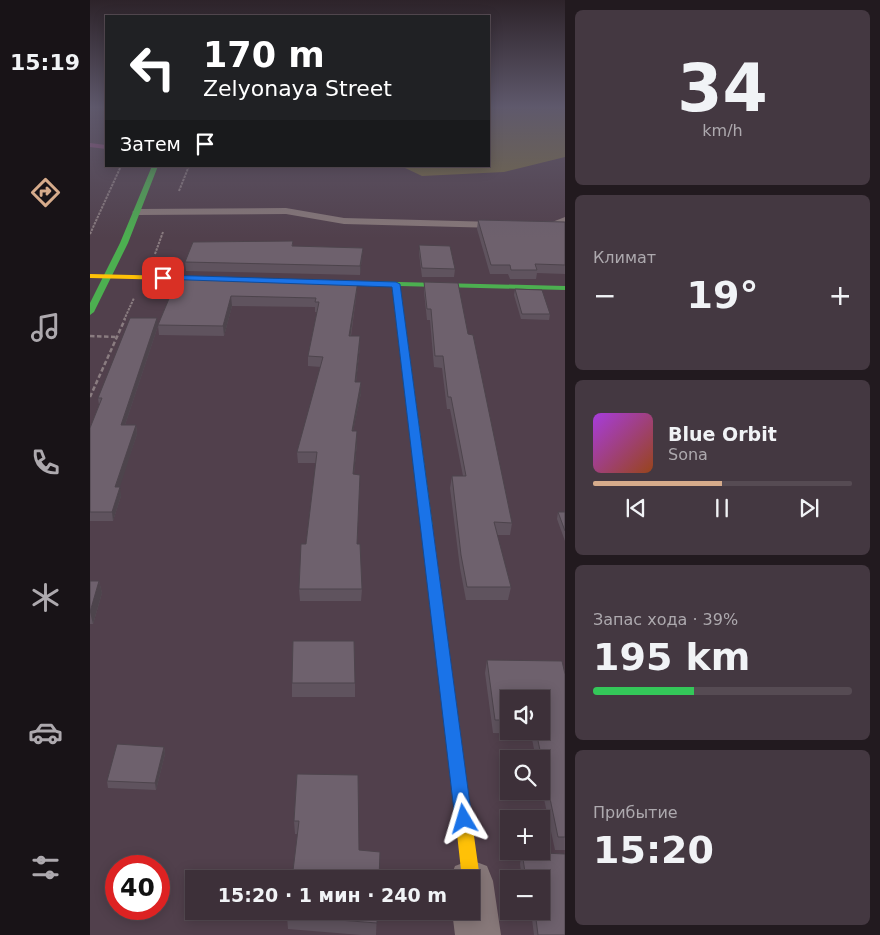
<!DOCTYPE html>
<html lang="ru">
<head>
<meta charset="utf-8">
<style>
	:root { --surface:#3d3039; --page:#443841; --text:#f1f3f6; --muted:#ada9ae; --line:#564b53; --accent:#d6ab8b }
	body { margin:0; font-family:"DejaVu Sans",sans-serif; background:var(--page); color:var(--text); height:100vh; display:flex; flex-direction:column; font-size:19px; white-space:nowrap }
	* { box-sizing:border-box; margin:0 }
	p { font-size:16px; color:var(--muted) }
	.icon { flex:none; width:28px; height:28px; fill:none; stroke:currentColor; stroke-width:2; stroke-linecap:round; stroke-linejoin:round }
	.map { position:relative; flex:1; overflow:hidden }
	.drawer { display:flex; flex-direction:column; gap:10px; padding:10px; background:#221a1f; width:315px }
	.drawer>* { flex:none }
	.banner { position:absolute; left:15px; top:15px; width:385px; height:152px; border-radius:0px; box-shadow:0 2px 12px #0003,0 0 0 1px var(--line); background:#202124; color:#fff; overflow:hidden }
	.fabs { position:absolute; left:410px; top:690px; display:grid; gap:10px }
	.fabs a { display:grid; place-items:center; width:50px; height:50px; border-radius:0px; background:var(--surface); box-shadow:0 2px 12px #0003,0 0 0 1px var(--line); font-size:25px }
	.speed { position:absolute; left:15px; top:855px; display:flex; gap:10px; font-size:25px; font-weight:700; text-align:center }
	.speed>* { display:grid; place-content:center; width:65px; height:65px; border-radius:50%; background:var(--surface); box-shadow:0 2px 12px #0003,0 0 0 1px var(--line); line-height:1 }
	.speed .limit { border:8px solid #d22; background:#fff; color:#111 }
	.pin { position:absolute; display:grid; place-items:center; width:42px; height:42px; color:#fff; margin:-21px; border-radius:10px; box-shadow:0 2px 8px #0006 }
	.me { position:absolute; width:55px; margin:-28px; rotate:353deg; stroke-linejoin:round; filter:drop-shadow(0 0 4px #0008) }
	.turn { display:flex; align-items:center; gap:18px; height:105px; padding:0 15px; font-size:22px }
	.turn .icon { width:65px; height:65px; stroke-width:2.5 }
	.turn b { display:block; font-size:35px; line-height:42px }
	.then { display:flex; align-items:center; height:48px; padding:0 15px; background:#0003; gap:10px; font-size:19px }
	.big { font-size:38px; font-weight:700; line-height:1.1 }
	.drawer .widget { flex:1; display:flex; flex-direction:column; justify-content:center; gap:8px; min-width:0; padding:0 18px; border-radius:8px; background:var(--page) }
	.drawer .dial { align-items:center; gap:0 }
	.dial b { font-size:65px; line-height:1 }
	.song { display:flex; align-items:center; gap:15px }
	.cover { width:60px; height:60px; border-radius:8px; background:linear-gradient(135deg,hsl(280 70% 55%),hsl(20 70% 35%)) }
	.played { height:5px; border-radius:2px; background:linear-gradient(90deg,var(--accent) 50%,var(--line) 50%) }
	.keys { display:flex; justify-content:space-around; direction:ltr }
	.heat { display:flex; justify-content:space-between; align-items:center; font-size:28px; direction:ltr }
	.charge { height:8px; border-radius:4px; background:linear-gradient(90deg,#34c759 39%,var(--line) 0) }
	.trip { position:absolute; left:95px; top:870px; width:295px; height:50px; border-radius:0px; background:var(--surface); box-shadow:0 2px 12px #0003,0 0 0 1px var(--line); font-weight:700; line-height:50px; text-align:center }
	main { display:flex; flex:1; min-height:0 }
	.tab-bar { display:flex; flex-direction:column; width:90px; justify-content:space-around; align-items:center; background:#181317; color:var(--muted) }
	.tab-bar .icon { width:35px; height:35px }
	.tab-bar .current { color:var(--accent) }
	.tab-bar b { font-size:22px; color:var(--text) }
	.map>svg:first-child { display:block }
	.green { fill:#756a40 }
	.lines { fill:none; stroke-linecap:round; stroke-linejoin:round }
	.stream { fill:#8e4e7d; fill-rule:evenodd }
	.path-far1 { stroke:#8a7c80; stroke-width:2; stroke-dasharray:2.5 1; stroke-linecap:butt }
	.path { stroke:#8a7c80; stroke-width:2.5; stroke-dasharray:4.5 2.5; stroke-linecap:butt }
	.lane { fill:#877879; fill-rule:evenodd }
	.street { fill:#877879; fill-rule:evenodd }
	.fast { fill:#4caf50; fill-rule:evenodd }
	.slow { fill:#ffc107; fill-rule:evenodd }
	.jam { fill:#c62828; fill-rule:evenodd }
	.wall { fill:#5f535e; fill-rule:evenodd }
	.shaded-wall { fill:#4d444c }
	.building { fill:#6e616d; stroke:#4d444c }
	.route { fill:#1a73e8; stroke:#114b97 }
</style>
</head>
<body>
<main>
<nav class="tab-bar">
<b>15:19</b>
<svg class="icon current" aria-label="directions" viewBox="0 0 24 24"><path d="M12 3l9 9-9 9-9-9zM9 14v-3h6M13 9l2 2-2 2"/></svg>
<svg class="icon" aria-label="music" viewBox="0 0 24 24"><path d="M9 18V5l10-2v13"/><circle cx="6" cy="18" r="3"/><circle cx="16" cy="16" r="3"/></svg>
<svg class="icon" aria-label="phone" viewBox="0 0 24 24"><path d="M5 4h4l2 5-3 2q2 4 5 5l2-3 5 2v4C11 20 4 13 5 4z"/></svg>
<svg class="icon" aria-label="climate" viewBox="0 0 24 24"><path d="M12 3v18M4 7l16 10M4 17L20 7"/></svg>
<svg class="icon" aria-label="car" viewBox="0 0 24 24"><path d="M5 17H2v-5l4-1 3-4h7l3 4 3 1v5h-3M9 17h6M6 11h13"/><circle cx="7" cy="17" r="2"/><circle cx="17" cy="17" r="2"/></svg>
<svg class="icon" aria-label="filters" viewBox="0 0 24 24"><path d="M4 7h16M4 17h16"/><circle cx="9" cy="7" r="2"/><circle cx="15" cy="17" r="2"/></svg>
</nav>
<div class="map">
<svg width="475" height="935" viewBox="0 0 475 935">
	<rect width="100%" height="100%" fill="#51404c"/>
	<!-- green -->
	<polygon class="green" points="399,108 475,108 475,157 414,172 332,176 311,166 399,166"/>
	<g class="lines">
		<!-- stream -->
		<polygon class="stream" points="0,143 16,145 16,149 0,147"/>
		<!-- path-far1 -->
		<g class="path-far1">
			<polyline points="89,191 99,166"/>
			<polyline points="0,234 31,166"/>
			<polyline points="65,254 73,232"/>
			<polyline points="34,320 44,298"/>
		</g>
		<!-- path -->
		<g class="path">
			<polyline points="0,336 26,337"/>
			<polyline points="0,397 35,319"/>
		</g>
		<!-- lane -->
		<g class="lane">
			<polygon points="196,208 254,218 407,222 412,225 407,228 254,224 196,214 47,215 42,212 47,209"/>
			<polygon points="475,217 475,223 457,229 452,226"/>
		</g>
		<!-- street -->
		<polygon class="street" points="381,860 397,866 403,881 411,935 365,935 362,911 381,911 381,879 360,879 365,866"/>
		<!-- fast -->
		<g class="fast">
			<polygon points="62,166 68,166 38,243 4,312 0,315 0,303 30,243"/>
			<polygon points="228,280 475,286 475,290 310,286 343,528 341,531 337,532 331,528 302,286 231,284 227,282"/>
		</g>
		<!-- slow -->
		<g class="slow">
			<polygon points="0,274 126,277 130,279 126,281 0,278"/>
			<polygon points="372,800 378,802 380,807 390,879 387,885 381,887 381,879 372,879 364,807 366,802"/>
		</g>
		<!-- jam -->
		<polygon class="jam" points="337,524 343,528 380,807 378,812 372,814 366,812 364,807 331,528"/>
	</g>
	<!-- wall -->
	<g class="wall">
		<polygon points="388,220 475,222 475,274 447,273 446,279 420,279 418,274 400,274 387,229"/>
		<polygon points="203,241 203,246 273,248 272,256 270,275 96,271 95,262"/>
		<polygon points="329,245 365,269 364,277 332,277 329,253"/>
		<polygon points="88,277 267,290 261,336 270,346 266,382 271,382 271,393 263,431 267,442 264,474 267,544 272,589 271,601 210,601 209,589 216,544 226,463 208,463 207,452 231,367 218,366 218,356 227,312 225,312 225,307 142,306 134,336 69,335 68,325"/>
		<polygon points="334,282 378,334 422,523 420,535 407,535 421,587 418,600 376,600 370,568 360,488 362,476 373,476 360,409 357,409 352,368 344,367 340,320 337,320 334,292"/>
		<polygon points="425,289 460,314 459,320 431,319 424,295"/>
		<polygon points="68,326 35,425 46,425 47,434 29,487 31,496 23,521 0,521 0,428 9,405 8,398"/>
		<polygon points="468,512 475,512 475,541 467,519"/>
		<polygon points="0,581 9,581 12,593 3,624 0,624"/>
		<path d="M397 660 475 674V850H465L451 785V759H446L441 734 403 733 395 673ZM419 699H451V731H419Z"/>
		<rect x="202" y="683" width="63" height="14"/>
		<polygon points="74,747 75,754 66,790 18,788 17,781"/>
		<polygon points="207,774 269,850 289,879 207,834 205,834 204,821"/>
		<polygon points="432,852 475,854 475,935 444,935 441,911 451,911 451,879 432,879 430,864"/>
		<polygon points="287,911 286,935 271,935 198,929 197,916"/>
	</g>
	<!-- shaded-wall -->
	<g class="shaded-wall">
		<polygon points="273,248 272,256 270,275 270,266"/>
		<polygon points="268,281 267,290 259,346 259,336"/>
		<polygon points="141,296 142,306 134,336 133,326"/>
		<polygon points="67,318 68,326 32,434 31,425"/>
		<polygon points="270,336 270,346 265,392 265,382"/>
		<polygon points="271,382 271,393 261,442 262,431"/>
		<polygon points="46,425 47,434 27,496 25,487"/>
		<polygon points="267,431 267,442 263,486 263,474"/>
		<polygon points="30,487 31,496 23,521 22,512"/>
		<polygon points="9,581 12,593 3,624 0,612"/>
		<polygon points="74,747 75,754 66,790 65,783"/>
	</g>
	<!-- building -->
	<g class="building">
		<polygon points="388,220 475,222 475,265 445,264 447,270 421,270 420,265 401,265"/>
		<polygon points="203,241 202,246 273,248 270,266 95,262 103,242"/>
		<polygon points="329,245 360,246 365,269 332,268"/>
		<polygon points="88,277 268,281 259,336 270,336 265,382 271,382 262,431 267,431 263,474 270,475 267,544 270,544 272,589 209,589 211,544 216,544 227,452 207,452 233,357 218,356 229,302 225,302 226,298 141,296 133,326 68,325"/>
		<polygon points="334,282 368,283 378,334 383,335 422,523 404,522 421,587 377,587 371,555 362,476 376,476 361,397 358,397 353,356 345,356 341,309 337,309"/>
		<polygon points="425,289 452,290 460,314 432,314"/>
		<polygon points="40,318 67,318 31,425 46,425 25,487 30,487 22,512 0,512 0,428 12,398 8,398"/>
		<polygon points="468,512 475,512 475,531"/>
		<polygon points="0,581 9,581 0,612"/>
		<polygon points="203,641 264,641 265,683 202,683"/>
		<polygon points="397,660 472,661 475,674 475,837 468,837 446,731 451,731 451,699 419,699 419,720 405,720"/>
		<polygon points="27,744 74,747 65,783 17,781"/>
		<polygon points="207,774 268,775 269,850 290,852 289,879 202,879 209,821 204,821"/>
		<polygon points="432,852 475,854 475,935 448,935 445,911 451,911 451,879 436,879"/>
		<polygon points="198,911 287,911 287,923 197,916"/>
	</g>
	<!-- sky -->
	<linearGradient id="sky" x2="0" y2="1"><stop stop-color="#2d232a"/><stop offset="0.45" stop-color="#5f596c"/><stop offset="1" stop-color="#5f596c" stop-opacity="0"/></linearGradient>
	<rect width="475" height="238" fill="url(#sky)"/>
	<!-- route -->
	<polygon class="route" points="73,275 306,282 310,284 382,819 380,825 374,827 367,825 365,819 302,287 70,279 69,278"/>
</svg>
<div class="fabs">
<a><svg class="icon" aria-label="sound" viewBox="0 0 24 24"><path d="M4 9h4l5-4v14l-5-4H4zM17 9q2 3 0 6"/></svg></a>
<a><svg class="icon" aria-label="search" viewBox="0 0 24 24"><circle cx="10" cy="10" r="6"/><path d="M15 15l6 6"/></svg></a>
<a>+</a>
<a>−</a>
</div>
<div class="speed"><div class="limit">40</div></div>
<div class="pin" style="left:73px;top:278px;background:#d93025"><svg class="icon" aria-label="arrive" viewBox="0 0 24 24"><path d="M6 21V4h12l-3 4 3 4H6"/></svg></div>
<svg class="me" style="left:374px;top:819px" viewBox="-20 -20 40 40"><path d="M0-17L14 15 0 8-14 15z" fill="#1a73e8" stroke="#fff" stroke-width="4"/></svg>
<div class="trip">15:20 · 1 мин · 240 m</div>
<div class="banner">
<div class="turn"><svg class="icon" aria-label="left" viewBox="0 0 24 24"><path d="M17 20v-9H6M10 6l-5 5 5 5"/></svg><div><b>170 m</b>Zelyonaya Street</div></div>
<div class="then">Затем<svg class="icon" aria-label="arrive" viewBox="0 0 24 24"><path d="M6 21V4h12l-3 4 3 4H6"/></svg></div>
</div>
</div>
<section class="drawer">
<div class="widget dial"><b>34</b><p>km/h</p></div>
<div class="widget"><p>Климат</p>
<div class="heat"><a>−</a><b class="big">19°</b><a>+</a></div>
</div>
<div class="widget">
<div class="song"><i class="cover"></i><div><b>Blue Orbit</b><p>Sona</p></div></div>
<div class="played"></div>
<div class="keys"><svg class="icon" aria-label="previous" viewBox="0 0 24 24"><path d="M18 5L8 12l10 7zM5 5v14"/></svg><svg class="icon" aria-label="pause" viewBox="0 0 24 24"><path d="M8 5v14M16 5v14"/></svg><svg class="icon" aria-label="next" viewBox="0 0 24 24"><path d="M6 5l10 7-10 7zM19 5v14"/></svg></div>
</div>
<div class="widget"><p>Запас хода · 39%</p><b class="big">195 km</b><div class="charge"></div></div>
<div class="widget"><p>Прибытие</p><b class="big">15:20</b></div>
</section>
</main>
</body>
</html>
